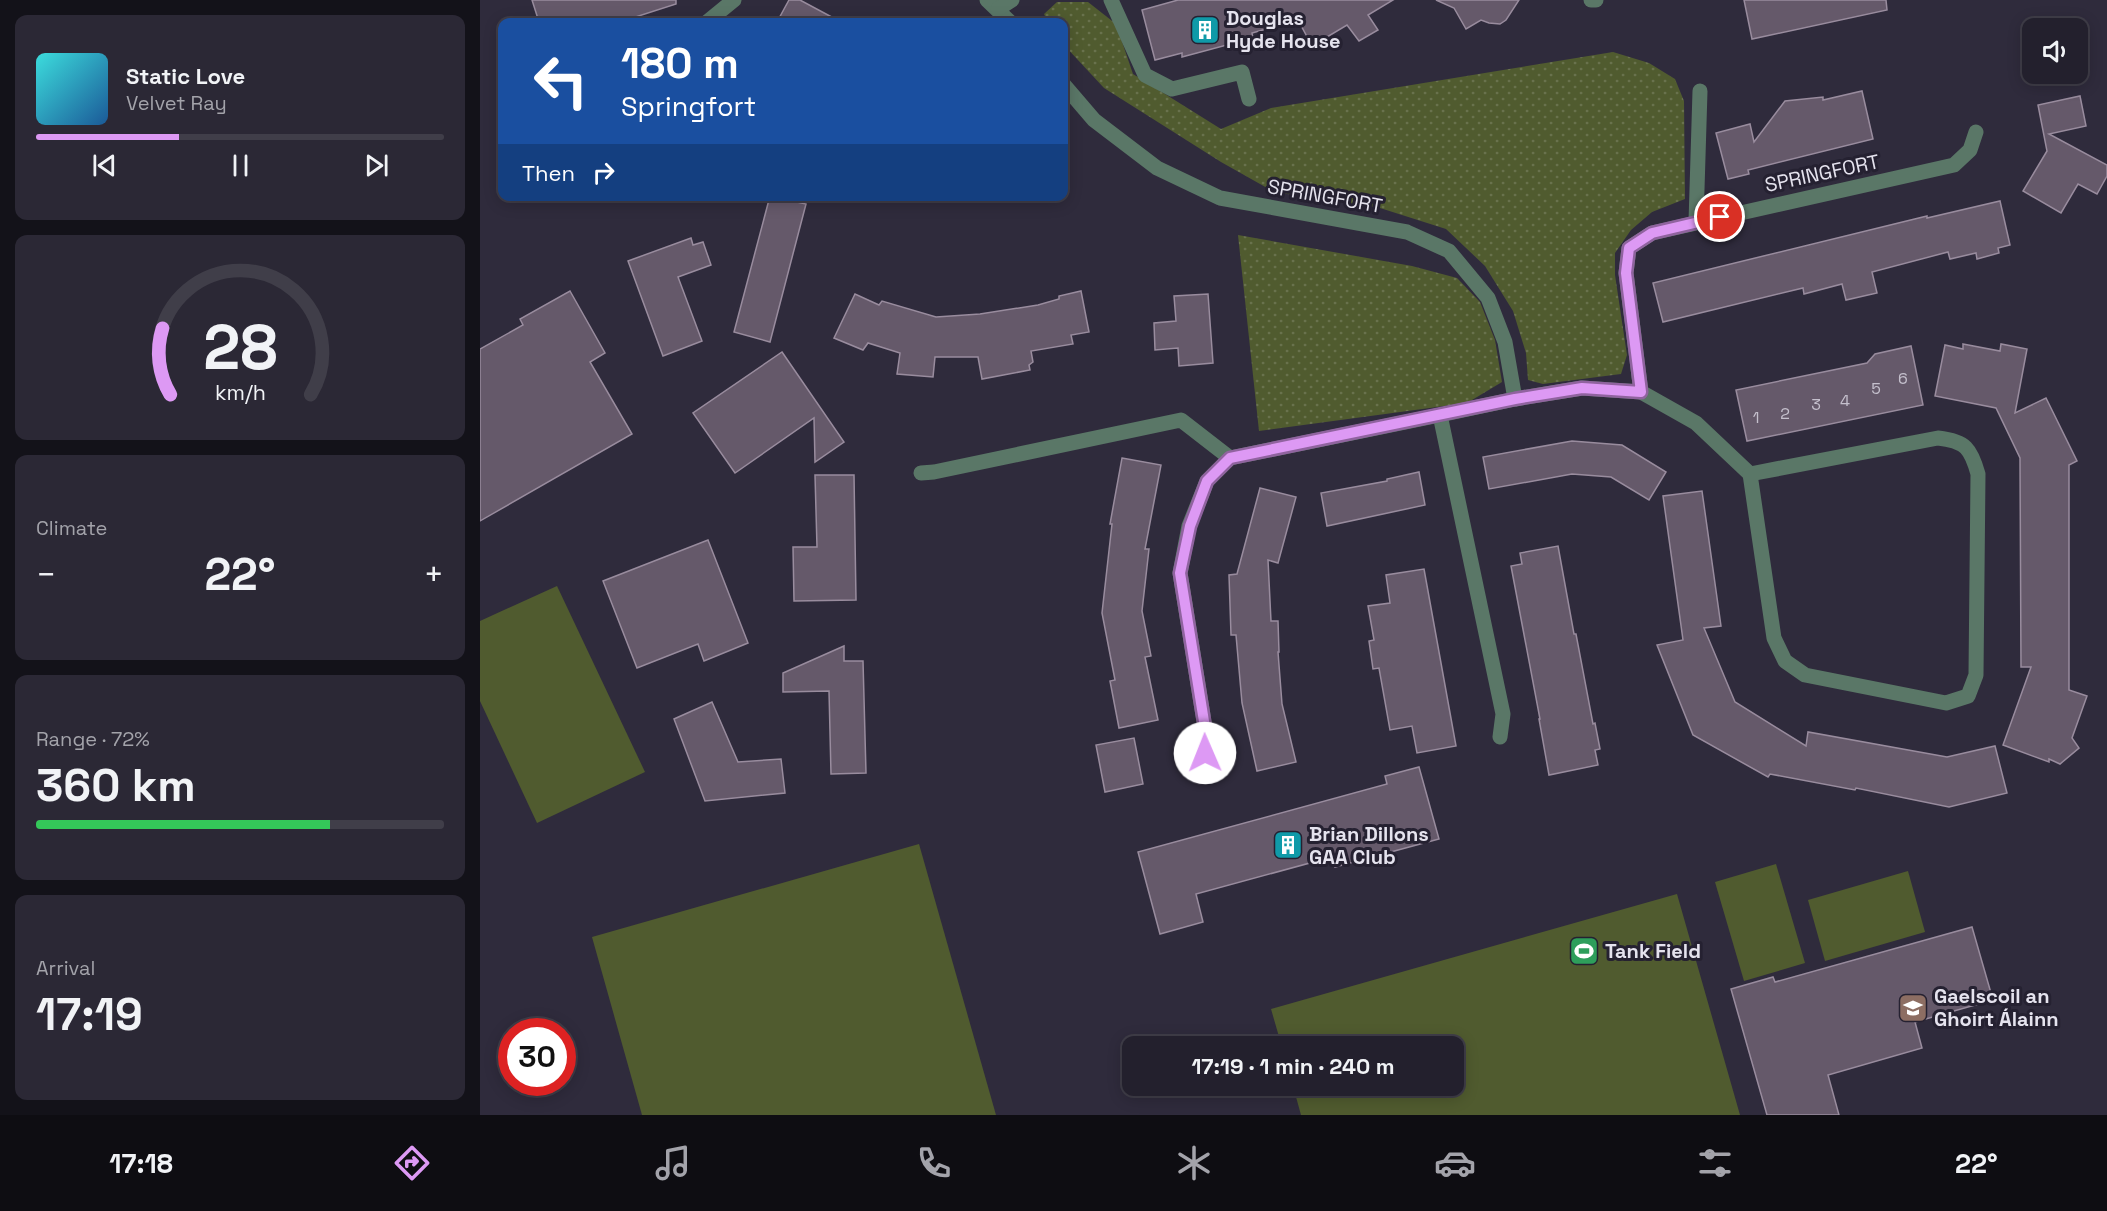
<!DOCTYPE html>
<html lang="en">
<head>
<meta charset="utf-8">
<style>
	:root { --surface:#23202d; --page:#2b2835; --text:#f1f3f6; --muted:#a3a3aa; --line:#403e49; --accent:#dd99f4 }
	body { margin:0; font-family:"Space Grotesk",sans-serif; background:var(--page); color:var(--text); height:100vh; display:flex; flex-direction:column; font-size:22px; white-space:nowrap }
	* { box-sizing:border-box; margin:0 }
	p { font-size:20px; color:var(--muted) }
	.icon { flex:none; width:33px; height:33px; fill:none; stroke:currentColor; stroke-width:2; stroke-linecap:round; stroke-linejoin:round }
	.map { position:relative; flex:1; overflow:hidden }
	.panel { display:flex; flex-direction:column; gap:15px; padding:15px; background:#131219; width:480px }
	.panel>* { flex:none }
	.guide { position:absolute; left:18px; top:18px; width:570px; height:183px; border-radius:12px; box-shadow:0 3px 15px #0003,0 0 0 2px var(--line); background:#1a4fa0; color:#fff; overflow:hidden }
	.fabs { position:absolute; left:1542px; top:18px; display:grid; gap:12px }
	.fabs a { display:grid; place-items:center; width:66px; height:66px; border-radius:12px; background:var(--surface); box-shadow:0 3px 15px #0003,0 0 0 2px var(--line); font-size:30px }
	.speed { position:absolute; left:18px; top:1018px; display:flex; gap:12px; font-size:30px; font-weight:700; text-align:center }
	.speed>* { display:grid; place-content:center; width:78px; height:78px; border-radius:50%; background:var(--surface); box-shadow:0 3px 15px #0003,0 0 0 2px var(--line); line-height:1 }
	.speed .limit { border:9px solid #d22; background:#fff; color:#111 }
	.pin { position:absolute; display:grid; place-items:center; width:51px; height:51px; color:#fff; margin:-26px; border:3px solid #fff; border-radius:50%; box-shadow:0 2px 6px #0007 }
	.me { position:absolute; width:66px; margin:-33px; rotate:359deg; stroke-linejoin:round; filter:drop-shadow(0 0 4px #0008) }
	.turn { display:flex; align-items:center; gap:21px; height:126px; padding:0 24px; font-size:27px }
	.turn .icon { width:78px; height:78px; stroke-width:2.5 }
	.turn b { display:block; font-size:42px; line-height:51px }
	.then { display:flex; align-items:center; height:57px; padding:0 24px; background:#0003; gap:12px; font-size:22px }
	.big { font-size:45px; font-weight:700; line-height:1.1 }
	.panel .card { flex:1; display:flex; flex-direction:column; justify-content:center; gap:9px; min-width:0; padding:0 21px; border-radius:12px; background:var(--page) }
	.panel .dial { align-items:center; gap:0 }
	.dial svg { height:156px; overflow:visible; fill:none; stroke:var(--line); stroke-width:7; stroke-linecap:round; text-anchor:middle }
	.dial text { fill:var(--text); stroke:none }
	.song { display:flex; align-items:center; gap:18px }
	.cover { width:72px; height:72px; border-radius:9px; background:linear-gradient(135deg,hsl(180 70% 55%),hsl(210 70% 35%)) }
	.played { height:6px; border-radius:3px; background:linear-gradient(90deg,var(--accent) 35%,var(--line) 35%) }
	.keys { display:flex; justify-content:space-around; direction:ltr }
	.heat { display:flex; justify-content:space-between; align-items:center; font-size:33px; direction:ltr }
	.charge { height:9px; border-radius:4px; background:linear-gradient(90deg,#34c759 72%,var(--line) 0) }
	.trip { position:absolute; left:642px; top:1036px; width:342px; height:60px; border-radius:12px; background:var(--surface); box-shadow:0 3px 15px #0003,0 0 0 2px var(--line); font-weight:700; line-height:60px; text-align:center }
	.dock { display:flex; height:96px; justify-content:space-around; align-items:center; background:#0e0d12; color:var(--muted) }
	.dock .icon { width:42px; height:42px }
	.dock .active { color:var(--accent) }
	.dock b { font-size:27px; color:var(--text) }
	main { display:flex; flex:1; min-height:0 }
	.map>svg:first-child { display:block }
	.green { fill:url(#green-dots) }
	.pitch { fill:#505b2f }
	.building { fill:#65596a; stroke:#998c9e; stroke-width:1.5 }
	.lines { fill:none; stroke-linecap:round; stroke-linejoin:round }
	.minor { stroke:#5a7767; stroke-width:15 }
	.route-casing { stroke:#90639f; stroke-width:15 }
	.route { stroke:#dd99f4; stroke-width:10 }
	.labels { text-anchor:middle; dominant-baseline:central; stroke-width:6; stroke-linejoin:round; paint-order:stroke }
	.number-label { font-size:16px; fill:#c5c0cd }
	.poi-label { font-size:20px; font-weight:bold; fill:#e5e3ee; stroke:#252131; text-anchor:start }
	.street-label { font-size:20px; fill:#e5e3ee; stroke:#252131 }
</style>
</head>
<body>
<main>
<section class="panel">
<div class="card">
<div class="song"><i class="cover"></i><div><b>Static Love</b><p>Velvet Ray</p></div></div>
<div class="played"></div>
<div class="keys"><svg class="icon" aria-label="previous" viewBox="0 0 24 24"><path d="M18 5L8 12l10 7zM5 5v14"/></svg><svg class="icon" aria-label="pause" viewBox="0 0 24 24"><path d="M8 5v14M16 5v14"/></svg><svg class="icon" aria-label="next" viewBox="0 0 24 24"><path d="M6 5l10 7-10 7zM19 5v14"/></svg></div>
</div>
<div class="card dial"><svg viewBox="0 0 100 80">
<path d="M14 69A42 42 0 1 1 86 69"/>
<path d="M14 69A42 42 0 0 1 10 35" stroke="#dd99f4"/>
<text x="50" y="56" font-size="32" font-weight="700">28</text>
<text x="50" y="72" font-size="11">km/h</text>
</svg></div>
<div class="card"><p>Climate</p>
<div class="heat"><a>−</a><b class="big">22°</b><a>+</a></div>
</div>
<div class="card"><p>Range · 72%</p><b class="big">360 km</b><div class="charge"></div></div>
<div class="card"><p>Arrival</p><b class="big">17:19</b></div>
</section>
<div class="map">
<svg width="1627" height="1115" viewBox="0 0 1627 1115">
	<defs>
		<pattern id="green-dots" width="8" height="8" patternUnits="userSpaceOnUse" patternTransform="scale(1.5)"><rect width="8" height="8" fill="#505b2f"/><path d="M2 2h.1M6 6h.1" fill="none" stroke="#69724d" stroke-width="1.8" stroke-linecap="round"/></pattern>
	</defs>
	<rect width="100%" height="100%" fill="#2f2b3c"/>
	<!-- green -->
	<g class="green">
		<polygon points="577,2 608,2 636,24 653,74 741,129 791,108 1133,52 1169,63 1195,79 1204,101 1205,199 1172,212 1151,230 1135,253 1135,275 1147,355 1141,374 1063,384 1048,380 1046,353 1033,311 1005,266 966,229 900,208 794,192 741,162 624,88 584,45 584,22 568,22 564,14"/>
		<polygon points="758,235 932,266 977,278 1000,302 1015,340 1022,382 987,403 779,431"/>
	</g>
	<!-- pitch -->
	<g class="pitch">
		<polygon points="77,586 165,772 57,823 0,701 0,621"/>
		<polygon points="439,844 516,1115 162,1115 112,937"/>
		<polygon points="1296,864 1325,963 1264,981 1235,882"/>
		<polygon points="1428,871 1445,932 1345,961 1328,900"/>
		<polygon points="1197,894 1260,1115 821,1115 813,1086 974,1086 974,1047 802,1047 791,1009"/>
	</g>
	<!-- building -->
	<g class="building">
		<polygon points="52,0 196,0 196,4 140,22 59,22"/>
		<polygon points="309,0 320,0 361,22 297,22"/>
		<polygon points="698,0 913,0 888,15 898,30 879,41 867,25 832,46 818,20 772,33 773,38 702,57 702,53 675,60 662,10"/>
		<polygon points="956,0 1039,0 1026,20 1020,24 1009,23 1001,20 986,29 974,8"/>
		<polygon points="1264,0 1406,0 1407,10 1272,39"/>
		<polygon points="1382,91 1393,139 1268,170 1269,174 1248,179 1236,133 1270,124 1274,142 1305,101 1343,97 1343,100"/>
		<polygon points="1600,96 1606,126 1569,134 1627,165 1627,176 1617,194 1598,184 1581,213 1543,191 1567,151 1558,105"/>
		<polygon points="290,196 326,204 290,342 254,332"/>
		<polygon points="1520,201 1530,245 1518,248 1519,253 1497,259 1496,253 1470,259 1468,252 1392,272 1397,293 1366,300 1362,284 1324,294 1323,288 1183,322 1173,283 1447,216 1447,218"/>
		<polygon points="211,238 213,245 223,242 231,265 198,277 222,341 183,356 148,261"/>
		<polygon points="90,291 125,353 110,362 152,434 0,521 0,349 43,325 40,319"/>
		<polygon points="601,291 609,332 591,335 593,344 551,351 553,362 549,365 550,370 502,379 498,357 455,357 453,377 417,374 420,353 388,343 383,350 354,338 375,294 399,305 402,301 456,317 500,314 558,305 579,299 579,296"/>
		<polygon points="728,294 733,363 699,366 698,348 675,350 674,323 696,321 694,296"/>
		<polygon points="1483,344 1520,351 1521,344 1547,349 1535,413 1566,398 1597,461 1589,465 1589,690 1607,696 1592,738 1599,748 1580,764 1569,759 1569,762 1523,745 1551,667 1541,667 1540,458 1516,408 1455,396 1465,345 1483,349"/>
		<polygon points="1431,346 1443,405 1267,441 1256,390 1387,363 1395,354"/>
		<polygon points="302,352 364,442 335,462 334,418 255,473 213,413"/>
		<polygon points="1092,441 1142,445 1186,472 1169,500 1131,477 1092,474 1009,489 1003,457"/>
		<polygon points="642,458 681,465 665,549 669,549 662,611 671,656 665,657 678,720 639,728 630,681 635,680 622,613 632,524 630,524"/>
		<polygon points="939,472 945,505 847,526 841,493 907,481 907,479"/>
		<polygon points="335,475 374,475 376,600 314,601 313,547 337,547"/>
		<polygon points="780,488 816,497 798,563 788,560 791,621 798,621 799,652 798,652 802,704 816,762 777,771 762,703 756,635 751,635 749,575 757,574"/>
		<polygon points="1222,491 1241,626 1224,628 1255,702 1326,746 1328,732 1467,757 1515,746 1527,793 1469,807 1376,788 1375,790 1290,774 1288,777 1213,735 1177,645 1203,640 1183,496"/>
		<polygon points="228,540 268,643 224,661 218,644 157,668 123,581"/>
		<polygon points="1078,546 1094,634 1096,634 1113,724 1115,723 1120,749 1115,750 1118,765 1069,775 1059,719 1060,719 1031,566 1042,564 1040,553"/>
		<polygon points="944,569 976,746 937,753 932,726 910,730 899,668 893,669 889,641 894,640 888,606 910,603 906,575"/>
		<polygon points="364,646 364,661 383,661 386,773 351,774 349,691 303,692 303,673"/>
		<polygon points="232,702 258,762 301,759 305,793 225,801 194,719"/>
		<polygon points="654,738 663,784 625,792 616,745"/>
		<polygon points="939,767 959,839 855,867 852,857 716,894 723,922 680,934 658,852 907,784 905,776"/>
		<polygon points="1492,927 1513,1000 1435,1022 1442,1048 1348,1075 1359,1115 1287,1115 1251,989 1293,977 1295,982"/>
	</g>
	<g class="lines">
		<!-- minor -->
		<g class="minor">
			<polyline points="507,0 530,22"/>
			<polyline points="631,0 665,75 692,89 762,72 769,99"/>
			<polyline points="1111,0 1116,0"/>
			<polyline points="518,9 532,0"/>
			<polyline points="227,22 254,0"/>
			<polyline points="584,85 614,120 677,168 740,198 927,232 969,251 1008,298 1025,342 1035,399 1102,388 1161,392 1216,423 1270,474"/>
			<polyline points="1216,222 1220,91"/>
			<polyline points="1161,392 1146,273 1149,248 1172,233 1474,165 1490,150 1496,132"/>
			<path d="M1458 438C1486 441 1491 449 1498 474L1496 675 1488 696 1466 703 1325 675 1305 661 1294 638 1270 474Z"/>
			<polyline points="441,473 454,472 701,420 750,458"/>
			<polyline points="1020,737 1023,714 960,415 1035,399"/>
			<polyline points="719,765 725,753 727,740 700,573 709,526 727,481 750,458 960,415"/>
		</g>
	</g>
	<g class="lines">
		<!-- route casing -->
		<g class="route-casing">
			<polyline id="route" points="725,753 727,740 700,573 710,526 727,481 750,458 1035,399 1102,388 1161,392 1146,273 1149,248 1172,233 1240,217"/>
		</g>
		<!-- route -->
		<use href="#route" class="route"/>
	</g>
	<!-- icons -->
	<defs>
		<g id="building-square" transform="scale(1.5)"><rect x="-9" y="-9" width="18" height="18" rx="4" fill="#0f9aa8" stroke="#252131"/><path d="M-4-6H4V6H1V3H-1V6H-4ZM-2.5-4.3h1.7v1.8h-1.7ZM.8-4.3h1.7v1.8H.8ZM-2.5-1h1.7V.8h-1.7ZM.8-1h1.7V.8H.8Z" fill="#fff"/></g>
		<g id="stadium-square" transform="scale(1.5)"><rect x="-9" y="-9" width="18" height="18" rx="4" fill="#2e9e5b" stroke="#252131"/><path d="M0-5a6.5 5 0 1 0 0 10a6.5 5 0 1 0 0-10ZM-3.5-1.8h7v3.6h-7Z" fill="#fff"/></g>
		<g id="school-square" transform="scale(1.5)"><rect x="-9" y="-9" width="18" height="18" rx="4" fill="#8d6e63" stroke="#252131"/><path d="M0-5L7-2L0 1L-7-2ZM-4 1L0 2.5L4 1V4Q0 6-4 4Z" fill="#fff"/></g>
	</defs>
	<g fill-rule="evenodd">
		<use href="#building-square" x="725" y="30"/>
		<use href="#building-square" x="808" y="845"/>
		<use href="#stadium-square" x="1104" y="951"/>
		<use href="#school-square" x="1433" y="1008"/>
	</g>
	<g class="labels">
		<!-- number labels -->
		<g class="number-label">
			<text x="1423" y="378">6</text>
			<text x="1396" y="388">5</text>
			<text x="1365" y="400">4</text>
			<text x="1336" y="404">3</text>
			<text x="1305" y="413">2</text>
			<text x="1276" y="417">1</text>
		</g>
		<!-- poi labels -->
		<g class="poi-label">
			<text x="746" y="18">Douglas<tspan x="746" dy="23">Hyde House</tspan></text>
			<text x="829" y="834">Brian Dillons<tspan x="829" dy="23">GAA Club</tspan></text>
			<text x="1125" y="951">Tank Field</text>
			<text x="1454" y="996">Gaelscoil an<tspan x="1454" dy="23">Ghoirt Álainn</tspan></text>
		</g>
		<!-- street labels -->
		<g class="street-label">
			<text transform="translate(1342 173) rotate(-12)">SPRINGFORT</text>
			<text transform="translate(845 196) rotate(10)">SPRINGFORT</text>
		</g>
	</g>
</svg>
<div class="fabs">
<a><svg class="icon" aria-label="sound" viewBox="0 0 24 24"><path d="M4 9h4l5-4v14l-5-4H4zM17 9q2 3 0 6"/></svg></a>
</div>
<div class="speed"><div class="limit">30</div></div>
<div class="pin" style="left:1240px;top:217px;background:#d93025"><svg class="icon" aria-label="arrive" viewBox="0 0 24 24"><path d="M6 21V4h12l-3 4 3 4H6"/></svg></div>
<svg class="me" style="left:725px;top:753px" viewBox="-20 -20 40 40"><circle r="19" fill="#fff"/><path d="M0-13L10 11 0 6-10 11z" fill="#dd99f4"/></svg>
<div class="trip">17:19 · 1 min · 240 m</div>
<div class="guide">
<div class="turn"><svg class="icon" aria-label="left" viewBox="0 0 24 24"><path d="M17 20v-9H6M10 6l-5 5 5 5"/></svg><div><b>180 m</b>Springfort</div></div>
<div class="then">Then<svg class="icon" aria-label="right" viewBox="0 0 24 24"><path d="M7 20v-9h11M14 6l5 5-5 5"/></svg></div>
</div>
</div>
</main>
<nav class="dock">
<b>17:18</b>
<svg class="icon active" aria-label="directions" viewBox="0 0 24 24"><path d="M12 3l9 9-9 9-9-9zM9 14v-3h6M13 9l2 2-2 2"/></svg>
<svg class="icon" aria-label="music" viewBox="0 0 24 24"><path d="M9 18V5l10-2v13"/><circle cx="6" cy="18" r="3"/><circle cx="16" cy="16" r="3"/></svg>
<svg class="icon" aria-label="phone" viewBox="0 0 24 24"><path d="M5 4h4l2 5-3 2q2 4 5 5l2-3 5 2v4C11 20 4 13 5 4z"/></svg>
<svg class="icon" aria-label="climate" viewBox="0 0 24 24"><path d="M12 3v18M4 7l16 10M4 17L20 7"/></svg>
<svg class="icon" aria-label="car" viewBox="0 0 24 24"><path d="M5 17H2v-5l4-1 3-4h7l3 4 3 1v5h-3M9 17h6M6 11h13"/><circle cx="7" cy="17" r="2"/><circle cx="17" cy="17" r="2"/></svg>
<svg class="icon" aria-label="filters" viewBox="0 0 24 24"><path d="M4 7h16M4 17h16"/><circle cx="9" cy="7" r="2"/><circle cx="15" cy="17" r="2"/></svg>
<b>22°</b>
</nav>
</body>
</html>
